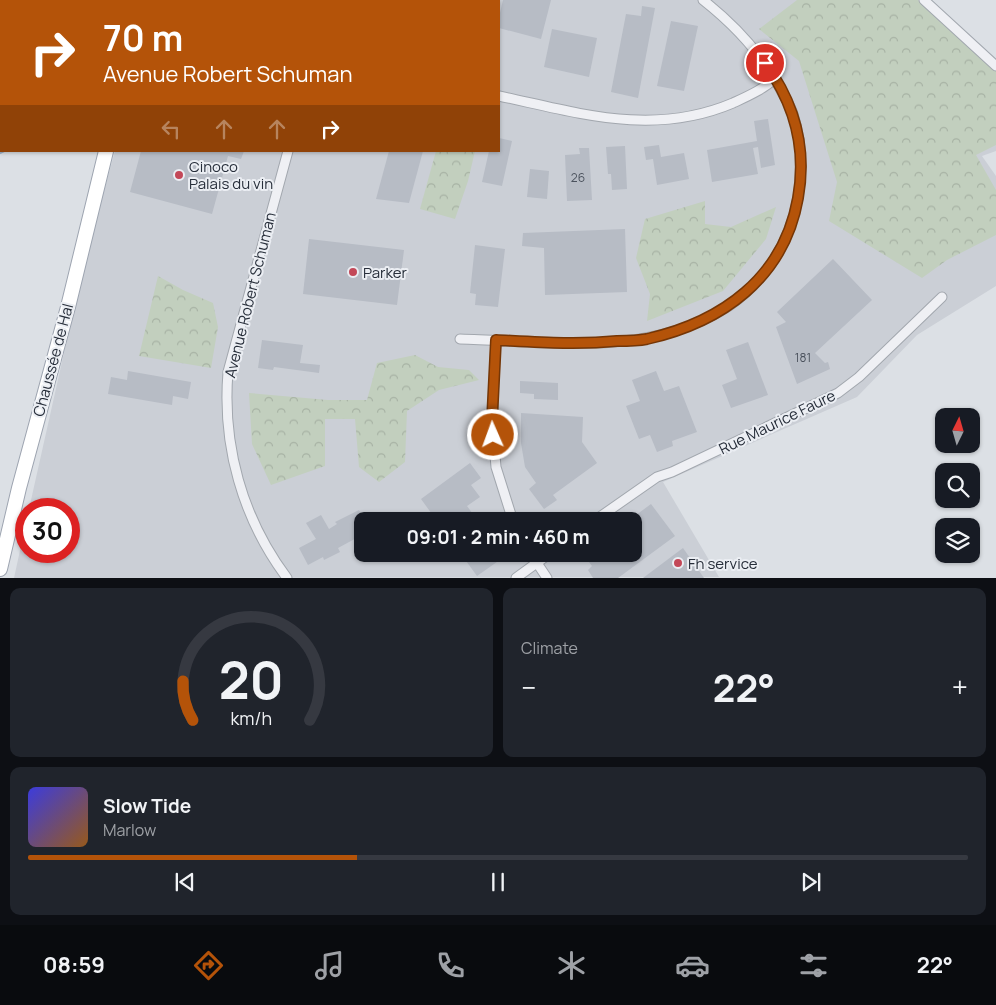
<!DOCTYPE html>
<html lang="en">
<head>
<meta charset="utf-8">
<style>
	:root { --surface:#171b24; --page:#20242c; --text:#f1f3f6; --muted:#9ea1a6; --line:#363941; --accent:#b45309 }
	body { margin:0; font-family:Manrope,sans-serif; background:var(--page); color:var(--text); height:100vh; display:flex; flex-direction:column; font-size:19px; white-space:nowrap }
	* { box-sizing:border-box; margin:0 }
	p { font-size:16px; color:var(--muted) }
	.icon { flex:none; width:28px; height:28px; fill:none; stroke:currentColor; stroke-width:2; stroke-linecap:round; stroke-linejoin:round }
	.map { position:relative; height:578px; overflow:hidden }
	.details { display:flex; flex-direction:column; gap:10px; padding:10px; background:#0d0f14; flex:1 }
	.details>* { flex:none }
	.top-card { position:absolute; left:0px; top:0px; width:500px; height:152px; box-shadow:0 1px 4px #0004; background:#b45309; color:#fff; overflow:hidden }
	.needle { width:32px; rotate:5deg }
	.controls { position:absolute; left:935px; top:408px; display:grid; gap:10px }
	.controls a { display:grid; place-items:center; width:45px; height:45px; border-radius:10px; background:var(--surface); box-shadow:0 1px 4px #0004; font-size:25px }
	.speed { position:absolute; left:15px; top:498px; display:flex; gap:10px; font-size:25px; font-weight:700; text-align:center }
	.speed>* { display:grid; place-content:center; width:65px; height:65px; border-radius:50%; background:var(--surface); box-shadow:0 1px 4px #0004; line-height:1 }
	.speed .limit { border:8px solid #d22; background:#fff; color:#111 }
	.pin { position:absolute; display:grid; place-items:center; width:42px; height:42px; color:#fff; margin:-21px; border:2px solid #fff; border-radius:50%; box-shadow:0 1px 5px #0007 }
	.me { position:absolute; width:55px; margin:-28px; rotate:358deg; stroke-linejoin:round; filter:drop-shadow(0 0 4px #0008) }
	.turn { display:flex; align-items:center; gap:18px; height:105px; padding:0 20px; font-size:22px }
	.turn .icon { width:65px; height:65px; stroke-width:2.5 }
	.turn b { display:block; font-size:35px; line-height:42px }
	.lanes { display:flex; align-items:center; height:48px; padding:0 20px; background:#0003; justify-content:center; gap:25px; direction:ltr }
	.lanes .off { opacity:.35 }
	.big { font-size:38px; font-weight:700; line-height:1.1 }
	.details .tile { flex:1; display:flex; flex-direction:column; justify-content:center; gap:8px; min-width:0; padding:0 18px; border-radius:10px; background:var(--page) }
	.details .dial { align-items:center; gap:0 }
	.dial svg { height:130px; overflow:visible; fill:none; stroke:var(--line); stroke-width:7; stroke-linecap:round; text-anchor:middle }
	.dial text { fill:var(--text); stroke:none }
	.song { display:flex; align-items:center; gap:15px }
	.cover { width:60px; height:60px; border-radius:8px; background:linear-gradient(135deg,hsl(240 70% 55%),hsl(30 70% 35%)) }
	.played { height:5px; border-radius:2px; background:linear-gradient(90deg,var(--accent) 35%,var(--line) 35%) }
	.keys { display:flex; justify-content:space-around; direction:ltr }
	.heat { display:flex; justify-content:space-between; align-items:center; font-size:28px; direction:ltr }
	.details .tiles { flex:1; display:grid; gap:10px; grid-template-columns:1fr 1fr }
	.tile:last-child { grid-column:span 2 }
	.trip { position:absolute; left:354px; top:512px; width:288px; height:50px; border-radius:10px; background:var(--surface); box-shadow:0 1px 4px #0004; font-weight:700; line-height:50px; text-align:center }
	.dock { display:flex; height:80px; justify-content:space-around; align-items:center; background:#090b0e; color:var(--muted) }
	.dock .icon { width:35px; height:35px }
	.dock .on { color:var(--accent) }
	.dock b { font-size:22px; color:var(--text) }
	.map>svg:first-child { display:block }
	.built { fill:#cbcfd6; fill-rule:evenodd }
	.forest { fill:url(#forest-crowns) }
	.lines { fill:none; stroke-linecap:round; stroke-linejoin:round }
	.stream { stroke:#99adc3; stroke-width:2.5 }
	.building { fill:#b7bcc5 }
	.street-casing { stroke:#a2a7ae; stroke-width:11 }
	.primary-casing { stroke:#9da4b0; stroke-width:16 }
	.street { stroke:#eff0f4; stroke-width:9 }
	.primary { stroke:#fff; stroke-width:14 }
	.route-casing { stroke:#753606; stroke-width:12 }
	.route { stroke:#b45309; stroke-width:9 }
	.poi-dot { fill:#c34858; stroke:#ebeef3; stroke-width:2 }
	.labels { text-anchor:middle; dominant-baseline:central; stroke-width:4; stroke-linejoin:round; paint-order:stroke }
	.number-label { font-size:12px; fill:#4b525d }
	.poi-label { font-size:15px; fill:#272e3a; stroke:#ebeef3; text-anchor:start }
	.street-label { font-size:15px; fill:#272e3a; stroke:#ebeef3 }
</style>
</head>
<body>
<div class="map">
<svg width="996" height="578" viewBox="0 0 996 578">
	<defs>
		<pattern id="forest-crowns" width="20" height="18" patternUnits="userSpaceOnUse" patternTransform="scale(1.25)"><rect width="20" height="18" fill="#c2cfbe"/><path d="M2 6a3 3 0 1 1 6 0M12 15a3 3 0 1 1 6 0" fill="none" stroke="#a7b2a4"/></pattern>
	</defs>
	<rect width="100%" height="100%" fill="#dce0e5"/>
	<!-- built -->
	<path class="built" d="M176 0H913L996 77V151L982 156 996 176V286L917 335 857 397 663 482 719 577 14 578 26 523V551H69V509H29L85 259 115 151H499V1ZM362 521H632V554H362Z"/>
	<!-- forest -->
	<g class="forest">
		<polygon points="797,0 918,0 996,70 996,145 976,155 996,190 996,235 947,260 922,278 829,221 837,182 799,61 759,29"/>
		<polygon points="436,151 475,151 468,181 455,219 420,209"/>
		<polygon points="705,201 705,224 731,227 776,207 766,239 723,291 647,321 650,294 636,258 645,219"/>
		<polygon points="158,276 183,290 213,303 218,327 211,368 139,356"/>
		<polygon points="415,355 438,367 469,370 479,380 439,390 407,411 405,462 379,482 359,467 355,419 325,419 325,466 271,485 252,444 249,393 328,400 367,400 377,363"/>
	</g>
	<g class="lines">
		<!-- stream -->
		<polyline class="stream" points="0,153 4,151"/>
	</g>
	<!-- building -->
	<g class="building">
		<polygon points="503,0 551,0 541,39 499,28 499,17"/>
		<polygon points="642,6 655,8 638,98 611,92 626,14 641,16"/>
		<polygon points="671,21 698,26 684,91 657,86"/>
		<polygon points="552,29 597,38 589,77 544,67"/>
		<polygon points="768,119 775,165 761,168 758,147 753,148 758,174 712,182 707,150 757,141 754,121"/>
		<polygon points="499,138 512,141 502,186 482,182 489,151 499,151"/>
		<polygon points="659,145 661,157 684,153 689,179 657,185 653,159 646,160 644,147"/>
		<polygon points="625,146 627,189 612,190 611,174 608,174 606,147"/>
		<polygon points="579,148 589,148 592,200 567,201 565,155 580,154"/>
		<polygon points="141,151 244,151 241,159 228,156 212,214 130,192"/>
		<polygon points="389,151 423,151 409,203 376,199"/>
		<polygon points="530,169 549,171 547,199 527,197"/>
		<polygon points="625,229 627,292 545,295 544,248 522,246 523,233"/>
		<polygon points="309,239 404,250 397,305 303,294"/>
		<polygon points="475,245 505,249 498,307 475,305 476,294 470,293"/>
		<polygon points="833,259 872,300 815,353 825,363 828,362 830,369 797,384 776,327 786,322 777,312"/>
		<polygon points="262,340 303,345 300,363 320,365 319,373 274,367 273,370 258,368"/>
		<polygon points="748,342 768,395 731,408 722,385 737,379 726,350"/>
		<polygon points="128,371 191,382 188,399 173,396 172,405 108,394 111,377 127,380"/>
		<polygon points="656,371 664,391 679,386 697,432 672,441 673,446 657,452 650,435 639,439 626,406 640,401 632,380"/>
		<polygon points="520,381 558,383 558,400 534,399 534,394 520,393"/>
		<polygon points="521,413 583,417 582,442 597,463 553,495 557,500 544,509 529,489 536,483 525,467 521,443"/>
		<polygon points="470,463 481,478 471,485 480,497 467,506 478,521 437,521 421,499"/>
		<polygon points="651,504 675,536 618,578 593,578 588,570 592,566 583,554 632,554 632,521 628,521"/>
		<polygon points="359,510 365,521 362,521 362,535 338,548 340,552 324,560 323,557 308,565 299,548 316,539 306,523 321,515 329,529 337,524 335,522"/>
		<polygon points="683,548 704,578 643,578"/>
		<polygon points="461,554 502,554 504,557 477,576"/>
	</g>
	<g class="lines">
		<!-- street casing -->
		<g class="street-casing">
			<g id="street">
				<polyline points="924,0 996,66"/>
				<polyline points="338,1 338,0"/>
				<path d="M499 96C579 113 653 137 733 103 748 96 764 89 775 78"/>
				<path d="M460 339C532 341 608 352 678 330 696 324 714 316 729 306 790 265 815 183 793 114 791 107 787 101 783 94 764 56 736 26 703 0"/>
				<polyline points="496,340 492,420 496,467 513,521"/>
				<polyline points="594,521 657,477 672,472 838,393 859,377 942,297"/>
				<polyline points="531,554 547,578"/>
				<path d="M287 578C242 518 222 445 228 372L288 151"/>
				<polyline points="516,578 549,554"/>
			</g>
		</g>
		<!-- primary casing -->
		<g class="primary-casing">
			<g id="primary">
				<polyline points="164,0 164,1"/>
				<polyline points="110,1 111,0"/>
				<polyline points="0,569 19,488 68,307 106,151"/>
			</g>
		</g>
		<!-- street -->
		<use href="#street" class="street"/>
		<!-- primary -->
		<use href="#primary" class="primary"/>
	</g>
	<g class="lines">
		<!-- route casing -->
		<g class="route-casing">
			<path id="route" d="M493 435 492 420 496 340C536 342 576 345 617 341 627 341 637 341 647 339 722 322 784 278 798 198 807 148 795 104 765 63"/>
		</g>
		<!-- route -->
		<use href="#route" class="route"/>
	</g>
	<!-- markers -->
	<g class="poi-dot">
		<circle cx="179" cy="175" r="5"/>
		<circle cx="353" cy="272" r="5"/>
		<circle cx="678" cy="563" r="5"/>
	</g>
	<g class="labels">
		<!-- number labels -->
		<g class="number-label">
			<text x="578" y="177">26</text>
			<text x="803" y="357">181</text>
		</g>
		<!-- poi labels -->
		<g class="poi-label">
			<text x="189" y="166">Cinoco<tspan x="189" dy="17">Palais du vin</tspan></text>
			<text x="363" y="272">Parker</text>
			<text x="688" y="563">Fh service</text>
		</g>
		<!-- street labels -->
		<g class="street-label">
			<text transform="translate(250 295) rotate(-76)">Avenue Robert Schuman</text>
			<text transform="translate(53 360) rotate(-75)">Chaussée de Hal</text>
			<text transform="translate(777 422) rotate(-26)">Rue Maurice Faure</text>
		</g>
	</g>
</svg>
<div class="controls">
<a><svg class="needle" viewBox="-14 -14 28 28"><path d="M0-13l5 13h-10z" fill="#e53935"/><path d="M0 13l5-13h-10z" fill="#9ea1a6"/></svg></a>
<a><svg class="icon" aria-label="search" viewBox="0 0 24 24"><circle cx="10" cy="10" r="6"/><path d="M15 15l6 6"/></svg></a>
<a><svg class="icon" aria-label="layers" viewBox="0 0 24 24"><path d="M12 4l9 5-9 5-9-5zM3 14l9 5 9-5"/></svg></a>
</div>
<div class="speed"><div class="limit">30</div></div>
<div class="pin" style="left:765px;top:63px;background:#d93025"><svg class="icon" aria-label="arrive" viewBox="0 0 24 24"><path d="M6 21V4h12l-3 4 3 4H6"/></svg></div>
<svg class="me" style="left:493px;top:435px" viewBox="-20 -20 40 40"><circle r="17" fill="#b45309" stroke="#fff" stroke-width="3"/><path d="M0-11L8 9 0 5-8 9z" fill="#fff"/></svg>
<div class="trip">09:01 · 2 min · 460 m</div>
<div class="top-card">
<div class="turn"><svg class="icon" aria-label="right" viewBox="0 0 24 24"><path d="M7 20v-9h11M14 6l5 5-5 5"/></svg><div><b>70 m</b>Avenue Robert Schuman</div></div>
<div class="lanes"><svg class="icon off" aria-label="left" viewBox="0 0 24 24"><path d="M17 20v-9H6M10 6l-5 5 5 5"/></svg><svg class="icon off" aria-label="ahead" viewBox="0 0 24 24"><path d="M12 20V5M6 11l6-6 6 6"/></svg><svg class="icon off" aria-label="ahead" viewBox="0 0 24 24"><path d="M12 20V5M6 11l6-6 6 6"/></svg><svg class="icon" aria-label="right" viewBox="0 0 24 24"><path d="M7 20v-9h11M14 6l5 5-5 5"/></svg></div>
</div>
</div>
<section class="details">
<div class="tiles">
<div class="tile dial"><svg viewBox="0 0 100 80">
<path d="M14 69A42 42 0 1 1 86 69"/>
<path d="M14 69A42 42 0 0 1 8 45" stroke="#b45309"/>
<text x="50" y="56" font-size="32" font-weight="700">20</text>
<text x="50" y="72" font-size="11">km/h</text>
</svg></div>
<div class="tile"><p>Climate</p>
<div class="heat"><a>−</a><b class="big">22°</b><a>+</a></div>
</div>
<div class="tile">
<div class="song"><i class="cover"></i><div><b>Slow Tide</b><p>Marlow</p></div></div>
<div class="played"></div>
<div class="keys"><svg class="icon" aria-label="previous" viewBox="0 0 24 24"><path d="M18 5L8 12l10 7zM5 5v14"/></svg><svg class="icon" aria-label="pause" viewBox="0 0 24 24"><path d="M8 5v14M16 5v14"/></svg><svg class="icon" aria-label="next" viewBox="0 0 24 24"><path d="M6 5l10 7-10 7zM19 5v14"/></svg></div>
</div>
</div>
</section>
<nav class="dock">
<b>08:59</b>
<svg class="icon on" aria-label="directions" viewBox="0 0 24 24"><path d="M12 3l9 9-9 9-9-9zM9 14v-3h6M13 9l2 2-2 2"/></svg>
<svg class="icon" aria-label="music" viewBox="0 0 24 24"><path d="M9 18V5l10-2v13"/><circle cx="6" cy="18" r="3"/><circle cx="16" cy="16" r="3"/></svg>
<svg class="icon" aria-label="phone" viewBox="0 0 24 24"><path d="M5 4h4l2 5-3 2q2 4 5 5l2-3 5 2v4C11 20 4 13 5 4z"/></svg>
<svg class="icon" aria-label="climate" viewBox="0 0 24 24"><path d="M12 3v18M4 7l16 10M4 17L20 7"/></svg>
<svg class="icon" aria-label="car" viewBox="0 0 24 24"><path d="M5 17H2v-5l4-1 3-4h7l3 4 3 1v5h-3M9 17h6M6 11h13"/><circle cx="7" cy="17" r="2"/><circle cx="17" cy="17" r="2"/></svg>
<svg class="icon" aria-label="filters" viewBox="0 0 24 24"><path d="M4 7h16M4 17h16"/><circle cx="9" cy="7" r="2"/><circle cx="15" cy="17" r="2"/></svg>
<b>22°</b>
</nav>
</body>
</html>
